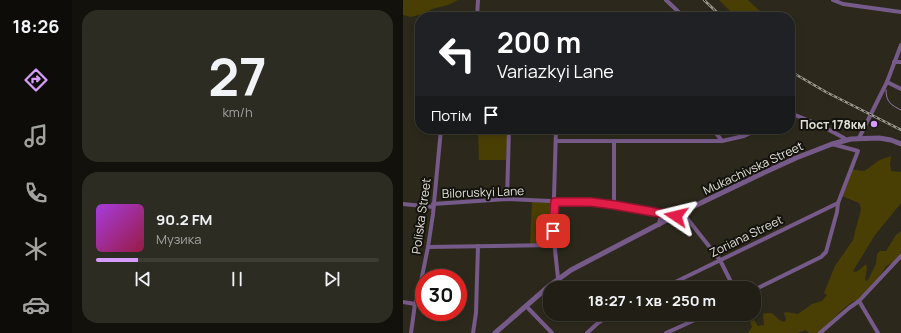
<!DOCTYPE html>
<html lang="uk">
<head>
<meta charset="utf-8">
<style>
	:root { --surface:#211f15; --page:#2d2c22; --text:#f1f3f6; --muted:#a2a2a0; --line:#3e3d34; --accent:#d59cfb }
	body { margin:0; font-family:Manrope,sans-serif; background:var(--page); color:var(--text); height:100vh; display:flex; flex-direction:column; font-size:15px; white-space:nowrap }
	* { box-sizing:border-box; margin:0 }
	p { font-size:13px; color:var(--muted) }
	.icon { flex:none; width:22px; height:22px; fill:none; stroke:currentColor; stroke-width:2; stroke-linecap:round; stroke-linejoin:round }
	.map { position:relative; flex:1; overflow:hidden }
	.sheet { display:flex; flex-direction:column; gap:10px; padding:10px; background:#12110c; width:331px }
	.sheet>* { flex:none }
	.top-card { position:absolute; left:12px; top:12px; width:380px; height:122px; border-radius:16px; box-shadow:0 2px 6px #0003,0 0 0 1px var(--line); background:#202124; color:#fff; overflow:hidden }
	.speed { position:absolute; left:12px; top:269px; display:flex; gap:8px; font-size:20px; font-weight:700; text-align:center }
	.speed>* { display:grid; place-content:center; width:52px; height:52px; border-radius:50%; background:var(--surface); box-shadow:0 2px 6px #0003,0 0 0 1px var(--line); line-height:1 }
	.speed .limit { border:6px solid #d22; background:#fff; color:#111 }
	.pin { position:absolute; display:grid; place-items:center; width:34px; height:34px; color:#fff; margin:-17px; border-radius:8px; box-shadow:0 2px 6px #0006 }
	.me { position:absolute; width:44px; margin:-22px; rotate:280deg; stroke-linejoin:round; filter:drop-shadow(0 0 3px #0008) }
	.turn { display:flex; align-items:center; gap:14px; height:84px; padding:0 16px; font-size:18px }
	.turn .icon { width:52px; height:52px; stroke-width:2.5 }
	.turn b { display:block; font-size:28px; line-height:34px }
	.then { display:flex; align-items:center; height:38px; padding:0 16px; background:#0003; gap:8px; font-size:15px }
	.sheet .card { flex:1; display:flex; flex-direction:column; justify-content:center; gap:6px; min-width:0; padding:0 14px; border-radius:16px; background:var(--page) }
	.sheet .dial { align-items:center; gap:0 }
	.dial b { font-size:52px; line-height:1 }
	.song { display:flex; align-items:center; gap:12px }
	.cover { width:48px; height:48px; border-radius:6px; background:linear-gradient(135deg,hsl(280 70% 55%),hsl(340 70% 35%)) }
	.played { height:4px; border-radius:2px; background:linear-gradient(90deg,var(--accent) 15%,var(--line) 15%) }
	.keys { display:flex; justify-content:space-around; direction:ltr }
	.trip { position:absolute; left:140px; top:281px; width:218px; height:40px; border-radius:16px; background:var(--surface); box-shadow:0 2px 6px #0003,0 0 0 1px var(--line); font-weight:700; line-height:40px; text-align:center }
	main { display:flex; flex:1; min-height:0 }
	.tabs { display:flex; flex-direction:column; width:72px; justify-content:space-around; align-items:center; background:#0d0c08; color:var(--muted) }
	.tabs .icon { width:28px; height:28px }
	.tabs .on { color:var(--accent) }
	.tabs b { font-size:18px; color:var(--text) }
	.map>svg:first-child { display:block }
	.green { fill:#493f05 }
	.lines { fill:none; stroke-linecap:round; stroke-linejoin:round }
	.stream { stroke:#9678a6; stroke-width:1 }
	.minor { stroke:#765a89; stroke-width:4 }
	.tertiary { stroke:#765a89; stroke-width:5 }
	.rail-casing { stroke:#9b998e; stroke-width:2.5 }
	.rail { stroke:#13120c; stroke-width:1; stroke-dasharray:3; stroke-linecap:butt }
	.route-casing { stroke:#92132f; stroke-width:10 }
	.route { stroke:#e11d48; stroke-width:7 }
	.poi-dot { fill:#d59cfb; stroke:#13120c; stroke-width:1.5 }
	.labels { text-anchor:middle; dominant-baseline:central; stroke-width:4; stroke-linejoin:round; paint-order:stroke }
	.poi-label { font-size:12px; font-weight:bold; fill:#e3e1d8; stroke:#13120c; text-anchor:end }
	.street-label { font-size:12px; fill:#e3e1d8; stroke:#13120c }
</style>
</head>
<body>
<main>
<nav class="tabs">
<b>18:26</b>
<svg class="icon on" aria-label="directions" viewBox="0 0 24 24"><path d="M12 3l9 9-9 9-9-9zM9 14v-3h6M13 9l2 2-2 2"/></svg>
<svg class="icon" aria-label="music" viewBox="0 0 24 24"><path d="M9 18V5l10-2v13"/><circle cx="6" cy="18" r="3"/><circle cx="16" cy="16" r="3"/></svg>
<svg class="icon" aria-label="phone" viewBox="0 0 24 24"><path d="M5 4h4l2 5-3 2q2 4 5 5l2-3 5 2v4C11 20 4 13 5 4z"/></svg>
<svg class="icon" aria-label="climate" viewBox="0 0 24 24"><path d="M12 3v18M4 7l16 10M4 17L20 7"/></svg>
<svg class="icon" aria-label="car" viewBox="0 0 24 24"><path d="M5 17H2v-5l4-1 3-4h7l3 4 3 1v5h-3M9 17h6M6 11h13"/><circle cx="7" cy="17" r="2"/><circle cx="17" cy="17" r="2"/></svg>
</nav>
<section class="sheet">
<div class="card dial"><b>27</b><p>km/h</p></div>
<div class="card">
<div class="song"><i class="cover"></i><div><b>90.2 FM</b><p>Музика</p></div></div>
<div class="played"></div>
<div class="keys"><svg class="icon" aria-label="previous" viewBox="0 0 24 24"><path d="M18 5L8 12l10 7zM5 5v14"/></svg><svg class="icon" aria-label="pause" viewBox="0 0 24 24"><path d="M8 5v14M16 5v14"/></svg><svg class="icon" aria-label="next" viewBox="0 0 24 24"><path d="M6 5l10 7-10 7zM19 5v14"/></svg></div>
</div>
</section>
<div class="map">
<svg width="498" height="333" viewBox="0 0 498 333">
	<rect width="100%" height="100%" fill="#2c291c"/>
	<!-- green -->
	<g class="green">
		<polygon points="0,0 55,0 45,5 29,9 23,13 8,17 0,15"/>
		<polygon points="316,0 345,0 363,17 333,17"/>
		<polygon points="75,129 105,129 103,160 76,160"/>
		<path d="M488 156 487 164 488 171 498 172V203L472 235 450 271 452 272 456 270 463 264 464 268 462 279 463 281 465 280 473 264 474 254 477 251H483L493 235 498 231V254L489 263 483 266 475 279 456 299 449 302 440 309 416 333H406L403 330 394 333H345L349 327 347 322 351 320 355 326 361 325 360 314C374 310 371 320 381 322L383 320 381 313 383 312 395 314 409 304 419 301 424 295 421 293 432 266 450 240 458 209 456 203 439 196 448 169C463 172 461 172 472 163 477 159 483 158 488 156Z"/>
		<polygon points="129,202 149,203 150,205 149,239 145,244 127,244"/>
	</g>
	<g class="lines">
		<!-- stream -->
		<path class="stream" d="M483 90C483 102 488 105 498 110"/>
		<!-- minor -->
		<g class="minor">
			<polyline points="263,0 281,17"/>
			<polyline points="430,0 440,4 498,12"/>
			<polyline points="74,17 75,0"/>
			<polyline points="491,62 498,62"/>
			<polyline points="484,82 498,89"/>
			<polyline points="387,113 417,125 441,138 443,140"/>
			<polyline points="153,129 150,231 155,278"/>
			<polyline points="310,129 319,141"/>
			<polyline points="456,138 484,82 498,45"/>
			<polyline points="153,141 319,141 341,136 356,129"/>
			<polyline points="104,199 106,129"/>
			<polyline points="0,204 30,207"/>
			<polyline points="30,204 104,199 189,203 211,205 273,216"/>
			<polyline points="211,205 211,141"/>
			<polyline points="279,212 317,260 331,288"/>
			<polyline points="256,225 257,218 256,212"/>
			<polyline points="25,247 151,245"/>
			<polyline points="260,288 435,203"/>
			<polyline points="351,290 418,257 423,252 434,212 435,203 455,151 429,144"/>
			<polyline points="456,301 475,333"/>
			<polyline points="0,302 12,304"/>
			<polyline points="123,306 149,333"/>
			<polyline points="8,333 12,304 15,296 25,247 30,214 38,129"/>
			<polyline points="70,333 73,313 75,246"/>
			<polyline points="184,333 195,323 208,314"/>
			<polyline points="263,333 305,314"/>
			<polyline points="417,333 446,308 456,301 498,256"/>
		</g>
		<!-- tertiary -->
		<polyline class="tertiary" points="92,333 146,286 168,270 279,212 356,175 393,158 429,144 448,139 476,138 488,140 498,144"/>
		<!-- rail casing -->
		<g class="rail-casing">
			<g id="rail">
				<polyline points="301,0 319,17"/>
				<polyline points="387,71 423,92 498,130"/>
			</g>
		</g>
		<!-- rail -->
		<use href="#rail" class="rail"/>
	</g>
	<g class="lines">
		<!-- route casing -->
		<g class="route-casing">
			<polyline id="route" points="150,231 152,202 188,202 211,205 273,216"/>
		</g>
		<!-- route -->
		<use href="#route" class="route"/>
	</g>
	<!-- markers -->
	<circle class="poi-dot" cx="471" cy="124" r="4"/>
	<g class="labels">
		<!-- poi labels -->
		<g class="poi-label">
			<text x="463" y="124">Пост 178км</text>
		</g>
		<!-- street labels -->
		<g class="street-label">
			<text transform="translate(350 168) rotate(-25)">Mukachivska Street</text>
			<text transform="translate(80 192) rotate(-2)">Biloruskyi Lane</text>
			<text transform="translate(18 216) rotate(-82)">Poliska Street</text>
			<text transform="translate(343 236) rotate(-26)">Zoriana Street</text>
		</g>
	</g>
</svg>
<div class="speed"><div class="limit">30</div></div>
<div class="pin" style="left:150px;top:231px;background:#d93025"><svg class="icon" aria-label="arrive" viewBox="0 0 24 24"><path d="M6 21V4h12l-3 4 3 4H6"/></svg></div>
<svg class="me" style="left:273px;top:216px" viewBox="-20 -20 40 40"><path d="M0-17L14 15 0 8-14 15z" fill="#e11d48" stroke="#fff" stroke-width="4"/></svg>
<div class="trip">18:27 · 1 хв · 250 m</div>
<div class="top-card">
<div class="turn"><svg class="icon" aria-label="left" viewBox="0 0 24 24"><path d="M17 20v-9H6M10 6l-5 5 5 5"/></svg><div><b>200 m</b>Variazkyi Lane</div></div>
<div class="then">Потім<svg class="icon" aria-label="arrive" viewBox="0 0 24 24"><path d="M6 21V4h12l-3 4 3 4H6"/></svg></div>
</div>
</div>
</main>
</body>
</html>
